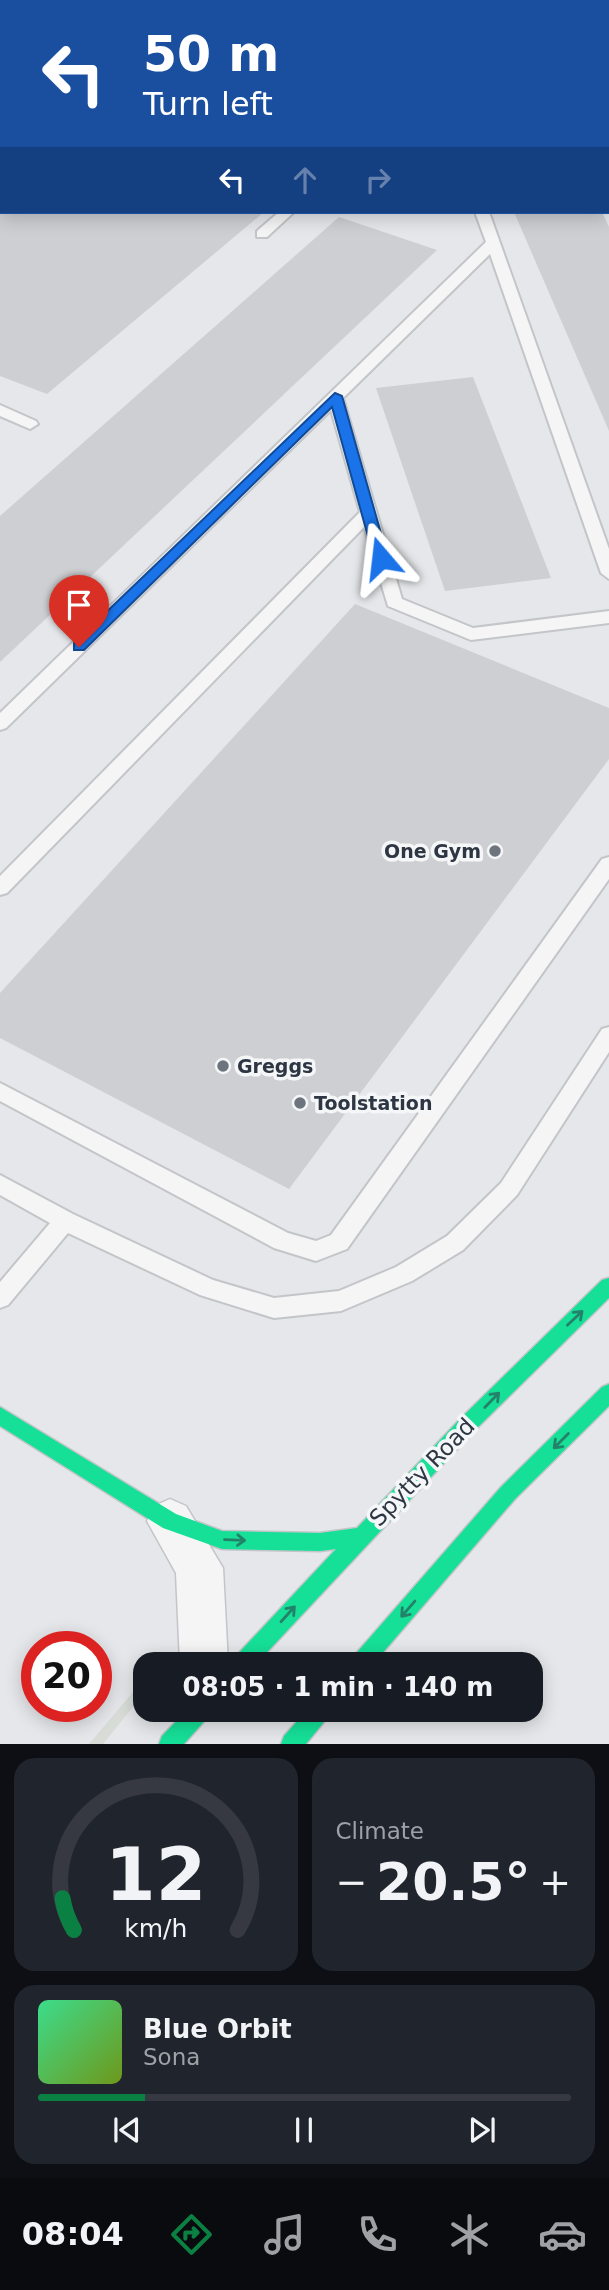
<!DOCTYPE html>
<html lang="en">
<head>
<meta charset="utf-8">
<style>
	:root { --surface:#171b24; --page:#20242c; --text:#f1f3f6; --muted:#9ea1a6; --line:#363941; --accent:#0b8043 }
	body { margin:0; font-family:"DejaVu Sans",sans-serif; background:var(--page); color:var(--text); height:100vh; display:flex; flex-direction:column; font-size:26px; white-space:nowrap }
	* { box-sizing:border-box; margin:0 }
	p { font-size:23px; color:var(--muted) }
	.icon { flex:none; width:38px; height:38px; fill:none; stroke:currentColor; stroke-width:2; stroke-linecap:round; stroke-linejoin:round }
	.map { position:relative; height:1744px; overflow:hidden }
	.side { display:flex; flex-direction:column; gap:14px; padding:14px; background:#0d0f14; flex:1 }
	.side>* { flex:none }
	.top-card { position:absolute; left:0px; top:0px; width:609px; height:214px; box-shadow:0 4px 18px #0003; background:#1a4fa0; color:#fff; overflow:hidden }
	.speed { position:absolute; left:21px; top:1631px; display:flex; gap:14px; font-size:35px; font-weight:700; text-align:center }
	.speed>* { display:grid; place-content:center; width:91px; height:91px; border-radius:50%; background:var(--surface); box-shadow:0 4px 18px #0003; line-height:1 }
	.speed .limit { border:10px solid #d22; background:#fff; color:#111 }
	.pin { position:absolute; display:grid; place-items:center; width:60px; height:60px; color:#fff; margin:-72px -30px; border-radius:50% 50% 50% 0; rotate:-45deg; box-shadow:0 0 7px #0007 }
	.pin .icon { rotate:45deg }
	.me { position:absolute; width:77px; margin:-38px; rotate:343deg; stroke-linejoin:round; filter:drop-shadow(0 0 5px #0008) }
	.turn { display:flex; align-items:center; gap:24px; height:147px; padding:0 28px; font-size:32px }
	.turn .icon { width:91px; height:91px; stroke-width:2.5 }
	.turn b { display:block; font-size:49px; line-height:60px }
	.lanes { display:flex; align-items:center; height:66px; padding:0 28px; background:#0003; justify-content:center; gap:35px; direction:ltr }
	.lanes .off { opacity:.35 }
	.big { font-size:52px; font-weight:800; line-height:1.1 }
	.side .card { flex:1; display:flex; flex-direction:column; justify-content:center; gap:10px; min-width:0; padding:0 24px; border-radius:21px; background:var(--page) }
	.side .dial { align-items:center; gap:0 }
	.dial svg { height:182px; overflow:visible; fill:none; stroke:var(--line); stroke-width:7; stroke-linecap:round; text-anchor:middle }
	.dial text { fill:var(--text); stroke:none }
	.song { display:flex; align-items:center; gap:21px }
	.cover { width:84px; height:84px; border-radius:10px; background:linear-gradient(135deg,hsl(150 70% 55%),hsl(80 70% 35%)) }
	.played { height:7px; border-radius:4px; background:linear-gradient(90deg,var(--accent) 20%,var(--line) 20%) }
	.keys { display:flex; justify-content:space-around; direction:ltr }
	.heat { display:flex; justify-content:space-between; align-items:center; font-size:38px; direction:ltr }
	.side .tiles { flex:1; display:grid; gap:14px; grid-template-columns:1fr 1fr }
	.card:last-child { grid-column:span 2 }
	.trip { position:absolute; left:133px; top:1652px; width:410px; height:70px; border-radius:21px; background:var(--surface); box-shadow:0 4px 18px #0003; font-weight:800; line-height:70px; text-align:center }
	.menu { display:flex; height:112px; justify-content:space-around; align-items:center; background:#090b0e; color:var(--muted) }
	.menu .icon { width:49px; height:49px }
	.menu .selected { color:var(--accent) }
	.menu b { font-size:32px; color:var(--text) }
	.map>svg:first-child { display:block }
	.green { fill:#d7ddd6 }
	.building { fill:#cecfd2 }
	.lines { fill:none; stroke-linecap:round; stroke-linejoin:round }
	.lane-casing { stroke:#c3c5c8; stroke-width:4 }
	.street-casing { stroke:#c3c5c8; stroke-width:3 }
	.fast-casing { stroke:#c3c5c8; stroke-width:3 }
	.slow-casing { stroke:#c3c5c8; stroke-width:3 }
	.lane { fill:#f5f5f6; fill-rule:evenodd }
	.street { fill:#f5f5f6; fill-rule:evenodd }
	.fast { fill:#16e098; fill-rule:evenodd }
	.slow { fill:#ffcf43; fill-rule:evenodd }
	.rail { stroke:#cecfd1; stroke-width:3.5; stroke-dasharray:2.5 5; stroke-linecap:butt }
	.oneway { stroke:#238269 }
	.route { fill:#1a73e8; stroke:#114b97; stroke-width:2 }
	.poi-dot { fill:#6d747d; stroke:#f4f6f8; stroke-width:2.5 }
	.labels { text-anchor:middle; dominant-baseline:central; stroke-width:7; stroke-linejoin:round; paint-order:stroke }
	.poi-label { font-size:19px; font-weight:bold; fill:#2d3642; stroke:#f4f6f8; text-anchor:start }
	.near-street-label { font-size:23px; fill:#2d3642; stroke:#f4f6f8 }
</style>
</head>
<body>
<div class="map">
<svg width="609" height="1744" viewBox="0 0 609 1744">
	<rect width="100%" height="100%" fill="#e5e7ea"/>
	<!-- green -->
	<polygon class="green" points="145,1678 145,1692 103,1744 89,1744"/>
	<!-- building -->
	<g class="building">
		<polygon points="0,212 264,212 47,394 0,376"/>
		<polygon points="514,212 602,212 609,227 609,431"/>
		<polygon points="339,217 437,250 0,662 0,516"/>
		<polygon points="473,377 551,578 445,591 376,388"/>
		<polygon points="355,604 609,708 609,759 289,1189 0,1038 0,993"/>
	</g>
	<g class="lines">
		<!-- lane casing -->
		<g class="lane-casing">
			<g id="lane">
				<polygon points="280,0 297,0 298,2 281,2"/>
				<polygon points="279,212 294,212 267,237 257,237 257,231"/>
				<polygon points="475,212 489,212 609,549 609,579 601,573 490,254 343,398 402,599 473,628 609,611 609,623 471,640 388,606 364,527 7,893 0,895 0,876 360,512 331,410 6,728 0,730 0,713 486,242"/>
				<polygon points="0,405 36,421 38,424 30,429 0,416"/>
				<polygon points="609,857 609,879 347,1249 316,1261 274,1248 0,1101 0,1083 288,1233 316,1241 331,1235 602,859"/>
				<polygon points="609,1027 609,1052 517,1195 463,1250 412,1281 341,1311 274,1318 200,1295 68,1233 8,1305 0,1308 0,1282 50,1223 0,1195 0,1175 73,1214 213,1280 274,1298 339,1291 396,1267 447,1236 501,1183 602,1029"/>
			</g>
		</g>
		<!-- street casing -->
		<g class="street-casing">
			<polygon id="street" points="170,1499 186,1506 223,1568 228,1664 180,1664 176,1573 147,1521 154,1506"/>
		</g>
		<!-- fast casing -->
		<g class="fast-casing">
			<g id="fast">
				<polygon points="454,0 469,0 470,2 455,2"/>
				<polygon points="609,1278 609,1298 475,1430 256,1664 232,1664 235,1657 336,1549 320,1551 222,1549 163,1528 0,1426 0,1407 176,1514 222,1531 320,1533 357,1528 461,1418 602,1280"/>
				<polygon points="609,1384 609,1406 515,1499 373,1664 350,1664 353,1657 501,1487 602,1387"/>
				<polygon points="187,1710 212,1710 208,1717 184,1744 159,1744 162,1736"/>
				<polygon points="307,1710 332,1710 328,1717 306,1744 281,1744 284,1736"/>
			</g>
		</g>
		<!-- slow casing -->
		<g class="slow-casing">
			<rect id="slow" x="607" y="41" width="2" height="6"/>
		</g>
		<!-- lane -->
		<use href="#lane" class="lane"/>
		<!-- street -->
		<use href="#street" class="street"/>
		<!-- fast -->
		<use href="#fast" class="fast"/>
		<!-- slow -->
		<use href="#slow" class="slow"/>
		<!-- rail -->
		<polyline class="rail" points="607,68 609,72"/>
	</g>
	<!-- one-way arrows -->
	<defs><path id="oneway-shaft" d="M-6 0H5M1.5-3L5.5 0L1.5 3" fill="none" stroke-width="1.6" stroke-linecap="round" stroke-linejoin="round" transform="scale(1.75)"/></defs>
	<g class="oneway">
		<use href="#oneway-shaft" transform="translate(575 1318) rotate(-43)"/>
		<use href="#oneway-shaft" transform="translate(492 1400) rotate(-46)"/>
		<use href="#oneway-shaft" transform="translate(561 1441) rotate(135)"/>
		<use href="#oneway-shaft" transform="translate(235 1540) rotate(2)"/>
		<use href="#oneway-shaft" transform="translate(408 1609) rotate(131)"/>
		<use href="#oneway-shaft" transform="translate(288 1614) rotate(-48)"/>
	</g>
	<!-- route -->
	<polygon class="route" points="335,393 342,396 388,558 386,561 376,561 374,558 332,407 84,650 74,650 74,643"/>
	<!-- markers -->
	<g class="poi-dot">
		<circle cx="495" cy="851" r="7"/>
		<circle cx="223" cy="1066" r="7"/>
		<circle cx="300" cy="1103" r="7"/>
	</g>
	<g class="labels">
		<!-- poi labels -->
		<g class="poi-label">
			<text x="481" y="851" text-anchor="end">One Gym</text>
			<text x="237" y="1066">Greggs</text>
			<text x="314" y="1103">Toolstation</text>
		</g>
		<!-- near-street labels -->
		<g class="near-street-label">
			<text transform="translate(422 1472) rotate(-46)">Spytty Road</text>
		</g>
	</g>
</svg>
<div class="speed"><div class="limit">20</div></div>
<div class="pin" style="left:79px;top:647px;background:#d93025"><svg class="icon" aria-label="arrive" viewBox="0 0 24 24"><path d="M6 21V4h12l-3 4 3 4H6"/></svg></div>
<svg class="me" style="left:381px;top:558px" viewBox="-20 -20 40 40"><path d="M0-17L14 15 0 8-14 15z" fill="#1a73e8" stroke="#fff" stroke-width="4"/></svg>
<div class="trip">08:05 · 1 min · 140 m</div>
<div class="top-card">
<div class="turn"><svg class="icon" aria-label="left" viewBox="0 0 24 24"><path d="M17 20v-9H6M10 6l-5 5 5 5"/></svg><div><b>50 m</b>Turn left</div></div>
<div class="lanes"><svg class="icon" aria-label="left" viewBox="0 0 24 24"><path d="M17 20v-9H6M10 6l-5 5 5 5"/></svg><svg class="icon off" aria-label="ahead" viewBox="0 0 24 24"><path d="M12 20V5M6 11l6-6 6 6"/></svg><svg class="icon off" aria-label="right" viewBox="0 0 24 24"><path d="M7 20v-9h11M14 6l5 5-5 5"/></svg></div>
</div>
</div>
<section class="side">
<div class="tiles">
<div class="card dial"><svg viewBox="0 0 100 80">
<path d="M14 69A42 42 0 1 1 86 69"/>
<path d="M14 69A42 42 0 0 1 9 55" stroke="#0b8043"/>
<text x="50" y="56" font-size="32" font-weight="700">12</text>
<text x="50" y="72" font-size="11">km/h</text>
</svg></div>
<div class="card"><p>Climate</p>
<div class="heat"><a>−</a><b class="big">20.5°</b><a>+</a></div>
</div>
<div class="card">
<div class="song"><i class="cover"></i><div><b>Blue Orbit</b><p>Sona</p></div></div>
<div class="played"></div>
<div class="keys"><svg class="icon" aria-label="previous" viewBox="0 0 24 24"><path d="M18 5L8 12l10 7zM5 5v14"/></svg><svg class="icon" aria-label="pause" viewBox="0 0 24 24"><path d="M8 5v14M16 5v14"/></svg><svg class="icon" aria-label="next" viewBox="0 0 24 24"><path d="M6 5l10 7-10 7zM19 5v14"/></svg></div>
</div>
</div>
</section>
<nav class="menu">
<b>08:04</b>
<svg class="icon selected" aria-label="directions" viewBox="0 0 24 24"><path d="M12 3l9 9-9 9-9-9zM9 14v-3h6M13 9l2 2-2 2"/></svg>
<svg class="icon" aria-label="music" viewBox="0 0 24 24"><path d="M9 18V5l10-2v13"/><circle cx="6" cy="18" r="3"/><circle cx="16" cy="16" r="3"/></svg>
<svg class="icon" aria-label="phone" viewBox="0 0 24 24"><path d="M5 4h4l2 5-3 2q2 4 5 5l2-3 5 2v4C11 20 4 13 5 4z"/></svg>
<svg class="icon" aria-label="climate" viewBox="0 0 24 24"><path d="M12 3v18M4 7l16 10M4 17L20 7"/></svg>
<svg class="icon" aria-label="car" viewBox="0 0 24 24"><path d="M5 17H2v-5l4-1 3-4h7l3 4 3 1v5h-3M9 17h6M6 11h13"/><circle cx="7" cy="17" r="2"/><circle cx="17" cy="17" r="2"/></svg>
</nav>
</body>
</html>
